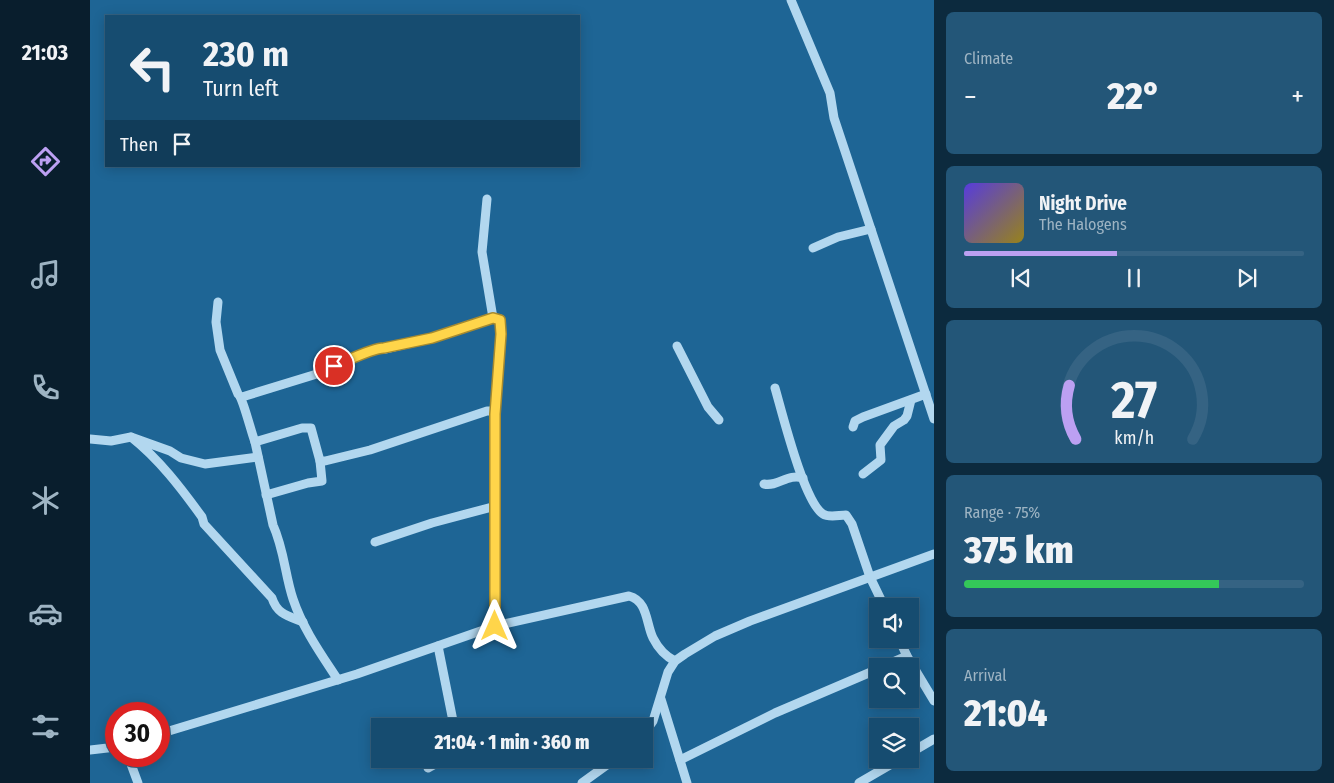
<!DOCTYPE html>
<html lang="en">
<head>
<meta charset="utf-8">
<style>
	:root { --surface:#164c70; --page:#235678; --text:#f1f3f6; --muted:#9eb4c3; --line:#356383; --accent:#bca0f2 }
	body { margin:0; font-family:"Fira Sans Condensed",sans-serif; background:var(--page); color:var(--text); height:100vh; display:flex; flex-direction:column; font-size:19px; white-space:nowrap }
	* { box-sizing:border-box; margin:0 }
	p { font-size:16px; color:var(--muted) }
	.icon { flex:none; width:28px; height:28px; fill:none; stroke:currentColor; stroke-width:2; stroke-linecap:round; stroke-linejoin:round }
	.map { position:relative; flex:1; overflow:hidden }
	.sheet { display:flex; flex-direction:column; gap:12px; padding:12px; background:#0c2a3e; width:400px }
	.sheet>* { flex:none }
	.guide { position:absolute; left:15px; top:15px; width:475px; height:152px; border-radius:0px; box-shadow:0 2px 12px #0003,0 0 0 1px var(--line); background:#164c70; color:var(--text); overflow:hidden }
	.tools { position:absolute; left:779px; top:598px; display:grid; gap:10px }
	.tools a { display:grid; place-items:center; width:50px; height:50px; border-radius:0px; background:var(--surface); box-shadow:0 2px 12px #0003,0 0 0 1px var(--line); font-size:25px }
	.speed { position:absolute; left:15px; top:702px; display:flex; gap:10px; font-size:25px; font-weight:700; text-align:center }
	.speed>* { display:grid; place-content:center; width:65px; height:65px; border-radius:50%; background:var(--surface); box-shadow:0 2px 12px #0003,0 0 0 1px var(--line); line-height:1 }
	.speed .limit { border:8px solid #d22; background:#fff; color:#111 }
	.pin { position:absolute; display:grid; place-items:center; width:42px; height:42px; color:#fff; margin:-21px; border:2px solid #fff; border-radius:50%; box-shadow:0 1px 5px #0007 }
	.me { position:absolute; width:55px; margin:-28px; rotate:0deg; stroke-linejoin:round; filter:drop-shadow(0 0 4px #0008) }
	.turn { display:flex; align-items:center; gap:18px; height:105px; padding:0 15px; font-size:22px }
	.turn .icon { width:65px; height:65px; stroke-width:2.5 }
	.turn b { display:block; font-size:35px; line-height:42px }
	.then { display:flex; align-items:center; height:48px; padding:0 15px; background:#0003; gap:10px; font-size:19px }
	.big { font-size:38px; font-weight:800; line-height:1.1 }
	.sheet .tile { flex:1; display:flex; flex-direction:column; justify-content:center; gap:8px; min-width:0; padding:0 18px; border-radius:8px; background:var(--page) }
	.sheet .dial { align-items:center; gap:0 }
	.dial svg { height:130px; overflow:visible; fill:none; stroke:var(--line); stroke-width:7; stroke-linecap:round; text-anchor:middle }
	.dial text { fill:var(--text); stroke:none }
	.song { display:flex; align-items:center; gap:15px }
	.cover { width:60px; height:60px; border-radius:8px; background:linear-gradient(135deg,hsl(250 70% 55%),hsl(50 70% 35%)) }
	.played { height:5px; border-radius:2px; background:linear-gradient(90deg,var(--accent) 45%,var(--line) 45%) }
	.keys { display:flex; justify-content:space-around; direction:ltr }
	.heat { display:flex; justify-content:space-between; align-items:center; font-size:28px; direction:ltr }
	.charge { height:8px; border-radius:4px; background:linear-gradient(90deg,#34c759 75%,var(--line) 0) }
	.trip { position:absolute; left:281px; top:718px; width:282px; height:50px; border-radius:0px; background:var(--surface); box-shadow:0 2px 12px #0003,0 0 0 1px var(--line); font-weight:800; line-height:50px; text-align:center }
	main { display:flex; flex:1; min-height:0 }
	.dock { display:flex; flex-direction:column; width:90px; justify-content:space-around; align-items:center; background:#091e2d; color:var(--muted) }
	.dock .icon { width:35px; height:35px }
	.dock .selected { color:var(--accent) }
	.dock b { font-size:22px; color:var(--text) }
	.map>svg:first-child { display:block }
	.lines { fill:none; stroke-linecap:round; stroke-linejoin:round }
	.minor { stroke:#b2d7ef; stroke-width:9 }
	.route-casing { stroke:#a68a30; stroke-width:12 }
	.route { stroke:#ffd54a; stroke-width:9 }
</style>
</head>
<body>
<main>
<nav class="dock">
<b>21:03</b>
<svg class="icon selected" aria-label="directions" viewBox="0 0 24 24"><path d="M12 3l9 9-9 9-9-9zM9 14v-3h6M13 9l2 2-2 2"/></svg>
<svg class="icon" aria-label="music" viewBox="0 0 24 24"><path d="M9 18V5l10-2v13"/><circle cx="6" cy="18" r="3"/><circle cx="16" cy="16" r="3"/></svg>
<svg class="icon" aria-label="phone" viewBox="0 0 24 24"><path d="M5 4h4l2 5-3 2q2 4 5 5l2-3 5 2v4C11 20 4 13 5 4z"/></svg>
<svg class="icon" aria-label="climate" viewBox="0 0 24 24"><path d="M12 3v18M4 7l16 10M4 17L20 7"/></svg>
<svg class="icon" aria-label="car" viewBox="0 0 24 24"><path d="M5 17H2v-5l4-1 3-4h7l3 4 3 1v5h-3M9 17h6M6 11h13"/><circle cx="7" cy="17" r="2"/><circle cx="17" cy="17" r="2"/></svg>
<svg class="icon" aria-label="filters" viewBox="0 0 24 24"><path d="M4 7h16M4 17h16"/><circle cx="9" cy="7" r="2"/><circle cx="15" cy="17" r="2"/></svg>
</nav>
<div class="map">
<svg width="844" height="783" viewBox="0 0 844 783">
	<rect width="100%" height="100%" fill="#1e6595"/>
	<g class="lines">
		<!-- minor -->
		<g class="minor">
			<polyline points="701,0 740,93 744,118 844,419"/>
			<polyline points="397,199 392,252 403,318"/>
			<polyline points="723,248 748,237 781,229"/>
			<path d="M128 302 126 322 130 350 148 394C153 398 161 432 165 442L212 428H221L230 461H235L280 450 397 411H401L405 414V626"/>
			<polyline points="587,346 618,407 629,420"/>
			<path d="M685 388C692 412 714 502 733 514 739 518 749 515 756 515L762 524 780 577 794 606"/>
			<polyline points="152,397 230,373 288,348 295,349 342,338 403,318 410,319 411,334 405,414"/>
			<polyline points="763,427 765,421 773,417 836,394"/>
			<polyline points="0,439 21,441 41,437"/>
			<path d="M165 442 183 525C194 549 195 575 203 599 213 629 231 654 248 680"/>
			<path d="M168 457 115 464 91 458 80 451 41 437C69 459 91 488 112 517L114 524 182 598C187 614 198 616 213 622"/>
			<polyline points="773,474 791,460 790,445 804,426 814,420 817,416 821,400"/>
			<path d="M674 484C688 487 698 473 713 478"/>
			<polyline points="176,495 218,483 232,481 230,461"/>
			<polyline points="285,542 342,523 406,506"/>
			<polyline points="809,639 817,656 844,701"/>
			<polyline points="348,646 364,726"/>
			<polyline points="794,666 817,656"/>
			<polyline points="571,699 597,783"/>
			<polyline points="555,732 563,721 578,672 585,661 595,654 625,636 660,621 844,554"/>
			<path d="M69 734 267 674 405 626 539 596C558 601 556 624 563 638 568 648 575 656 585 661"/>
			<polyline points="0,750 26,747"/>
			<polyline points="820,753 844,739"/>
			<polyline points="38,756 48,783"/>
			<polyline points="590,760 685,713 788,669"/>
			<polyline points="338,768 354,759"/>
			<polyline points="492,783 525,759"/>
			<polyline points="769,783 810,759"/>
		</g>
	</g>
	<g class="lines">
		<!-- route casing -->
		<g class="route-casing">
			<path id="route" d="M244 366C257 361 282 348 294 348L342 338 403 318 410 320 411 334 405 414V626"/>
		</g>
		<!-- route -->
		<use href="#route" class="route"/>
	</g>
</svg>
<div class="tools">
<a><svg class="icon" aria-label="sound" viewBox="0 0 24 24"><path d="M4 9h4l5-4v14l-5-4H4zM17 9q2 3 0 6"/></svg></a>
<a><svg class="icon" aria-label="search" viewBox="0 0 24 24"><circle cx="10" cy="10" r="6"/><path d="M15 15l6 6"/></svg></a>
<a><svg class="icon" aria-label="layers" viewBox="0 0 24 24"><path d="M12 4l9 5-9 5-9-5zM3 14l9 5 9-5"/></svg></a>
</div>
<div class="speed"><div class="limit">30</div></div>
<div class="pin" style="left:244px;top:366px;background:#d93025"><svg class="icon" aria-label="arrive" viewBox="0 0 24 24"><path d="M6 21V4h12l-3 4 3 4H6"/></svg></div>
<svg class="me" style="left:405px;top:626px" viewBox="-20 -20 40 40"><path d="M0-17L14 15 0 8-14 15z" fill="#ffd54a" stroke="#fff" stroke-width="4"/></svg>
<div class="trip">21:04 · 1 min · 360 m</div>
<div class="guide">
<div class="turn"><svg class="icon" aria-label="left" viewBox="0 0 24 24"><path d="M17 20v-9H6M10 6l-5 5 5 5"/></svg><div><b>230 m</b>Turn left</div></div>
<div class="then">Then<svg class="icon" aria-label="arrive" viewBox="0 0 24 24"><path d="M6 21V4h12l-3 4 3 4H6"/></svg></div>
</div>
</div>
<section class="sheet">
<div class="tile"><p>Climate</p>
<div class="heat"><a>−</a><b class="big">22°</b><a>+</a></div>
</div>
<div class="tile">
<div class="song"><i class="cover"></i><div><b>Night Drive</b><p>The Halogens</p></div></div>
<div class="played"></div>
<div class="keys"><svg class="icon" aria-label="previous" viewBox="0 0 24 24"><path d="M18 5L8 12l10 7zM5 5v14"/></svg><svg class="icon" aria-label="pause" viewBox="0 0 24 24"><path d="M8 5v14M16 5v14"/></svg><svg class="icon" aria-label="next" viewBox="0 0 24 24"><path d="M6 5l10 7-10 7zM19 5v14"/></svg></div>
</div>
<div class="tile dial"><svg viewBox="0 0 100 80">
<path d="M14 69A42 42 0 1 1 86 69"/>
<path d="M14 69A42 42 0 0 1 10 36" stroke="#bca0f2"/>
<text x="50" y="56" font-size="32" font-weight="700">27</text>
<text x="50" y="72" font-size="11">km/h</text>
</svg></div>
<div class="tile"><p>Range · 75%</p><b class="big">375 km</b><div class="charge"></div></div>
<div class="tile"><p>Arrival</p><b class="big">21:04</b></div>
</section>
</main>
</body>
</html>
